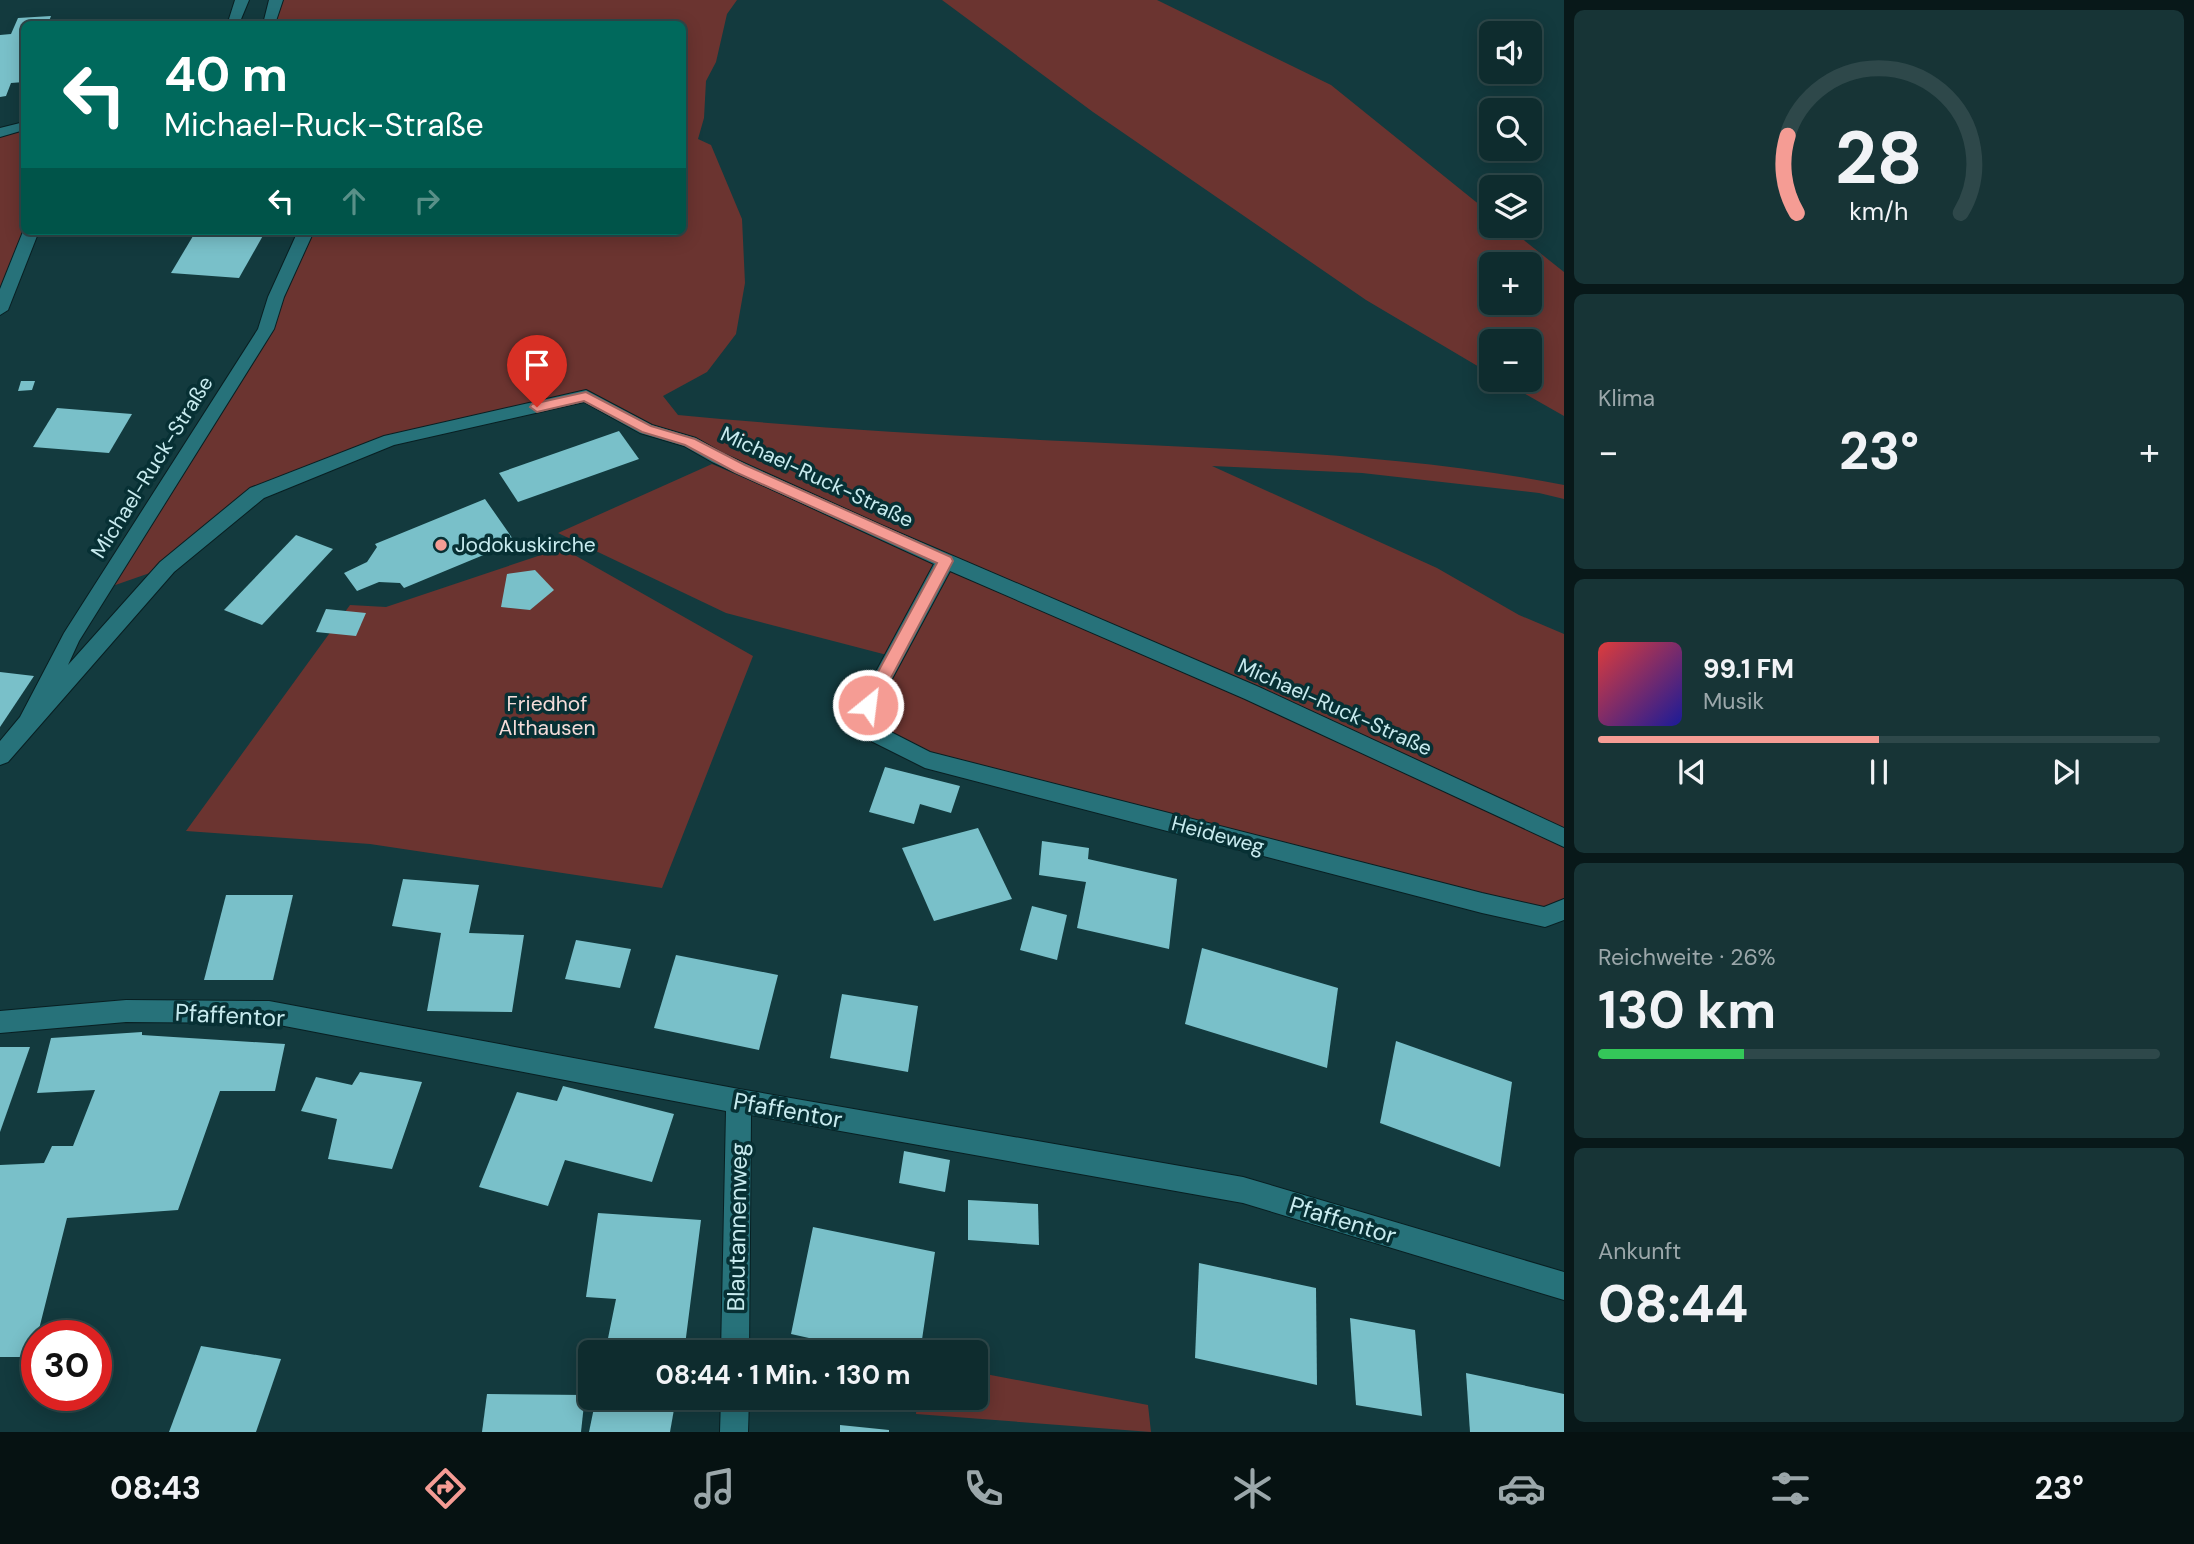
<!DOCTYPE html>
<html lang="de">
<head>
<meta charset="utf-8">
<style>
	:root { --surface:#0e2c2e; --page:#173436; --text:#f1f3f6; --muted:#9ba7aa; --line:#2e484a; --accent:#f59c94 }
	body { margin:0; font-family:"DM Sans",sans-serif; background:var(--page); color:var(--text); height:100vh; display:flex; flex-direction:column; font-size:26px; white-space:nowrap }
	* { box-sizing:border-box; margin:0 }
	p { font-size:23px; color:var(--muted) }
	.icon { flex:none; width:38px; height:38px; fill:none; stroke:currentColor; stroke-width:2; stroke-linecap:round; stroke-linejoin:round }
	.map { position:relative; flex:1; overflow:hidden }
	.side { display:flex; flex-direction:column; gap:10px; padding:10px; background:#081819; width:630px }
	.side>* { flex:none }
	.banner { position:absolute; left:21px; top:21px; width:665px; height:214px; border-radius:10px; box-shadow:0 4px 18px #0003,0 0 0 2px var(--line); background:#00695c; color:#fff; overflow:hidden }
	.fabs { position:absolute; left:1479px; top:21px; display:grid; gap:14px }
	.fabs a { display:grid; place-items:center; width:63px; height:63px; border-radius:10px; background:var(--surface); box-shadow:0 4px 18px #0003,0 0 0 2px var(--line); font-size:35px }
	.speed { position:absolute; left:21px; top:1320px; display:flex; gap:14px; font-size:35px; font-weight:700; text-align:center }
	.speed>* { display:grid; place-content:center; width:91px; height:91px; border-radius:50%; background:var(--surface); box-shadow:0 4px 18px #0003,0 0 0 2px var(--line); line-height:1 }
	.speed .limit { border:10px solid #d22; background:#fff; color:#111 }
	.pin { position:absolute; display:grid; place-items:center; width:60px; height:60px; color:#fff; margin:-72px -30px; border-radius:50% 50% 50% 0; rotate:-45deg; box-shadow:0 0 7px #0007 }
	.pin .icon { rotate:45deg }
	.me { position:absolute; width:77px; margin:-38px; rotate:29deg; stroke-linejoin:round; filter:drop-shadow(0 0 5px #0008) }
	.turn { display:flex; align-items:center; gap:24px; height:147px; padding:0 28px; font-size:32px }
	.turn .icon { width:91px; height:91px; stroke-width:2.5 }
	.turn b { display:block; font-size:49px; line-height:60px }
	.lanes { display:flex; align-items:center; height:66px; padding:0 28px; background:#0003; justify-content:center; gap:35px; direction:ltr }
	.lanes .off { opacity:.35 }
	.big { font-size:52px; font-weight:700; line-height:1.1 }
	.side .widget { flex:1; display:flex; flex-direction:column; justify-content:center; gap:10px; min-width:0; padding:0 24px; border-radius:10px; background:var(--page) }
	.side .dial { align-items:center; gap:0 }
	.dial svg { height:182px; overflow:visible; fill:none; stroke:var(--line); stroke-width:7; stroke-linecap:round; text-anchor:middle }
	.dial text { fill:var(--text); stroke:none }
	.song { display:flex; align-items:center; gap:21px }
	.cover { width:84px; height:84px; border-radius:10px; background:linear-gradient(135deg,hsl(0 70% 55%),hsl(240 70% 35%)) }
	.played { height:7px; border-radius:4px; background:linear-gradient(90deg,var(--accent) 50%,var(--line) 50%) }
	.keys { display:flex; justify-content:space-around; direction:ltr }
	.heat { display:flex; justify-content:space-between; align-items:center; font-size:38px; direction:ltr }
	.charge { height:10px; border-radius:5px; background:linear-gradient(90deg,#34c759 26%,var(--line) 0) }
	.trip { position:absolute; left:578px; top:1340px; width:410px; height:70px; border-radius:10px; background:var(--surface); box-shadow:0 4px 18px #0003,0 0 0 2px var(--line); font-weight:700; line-height:70px; text-align:center }
	.tab-bar { display:flex; height:112px; justify-content:space-around; align-items:center; background:#061212; color:var(--muted) }
	.tab-bar .icon { width:49px; height:49px }
	.tab-bar .selected { color:var(--accent) }
	.tab-bar b { font-size:32px; color:var(--text) }
	main { display:flex; flex:1; min-height:0 }
	.map>svg:first-child { display:block }
	.green { fill:#6b3430; fill-rule:evenodd }
	.building { fill:#79c0c9 }
	.lines { fill:none; stroke-linecap:round; stroke-linejoin:round }
	.street-casing { stroke:#081f22; stroke-width:2 }
	.street { fill:#27727a; fill-rule:evenodd }
	.route { fill:#f59c94; stroke:#9f6560; stroke-width:2 }
	.poi-dot { fill:#f59c94; stroke:#073034; stroke-width:2.5 }
	.labels { text-anchor:middle; dominant-baseline:central; stroke-width:7; stroke-linejoin:round; paint-order:stroke }
	.street-label { font-size:21px; fill:#c8ebef; stroke:#073034 }
	.poi-label { font-size:21px; fill:#c8ebef; stroke:#073034; text-anchor:start }
	.park-label { font-size:21px; fill:#f5dcd9; stroke:#073034 }
	.near-street-label { font-size:24px; fill:#c8ebef; stroke:#073034 }
</style>
</head>
<body>
<main>
<div class="map">
<svg width="1564" height="1432" viewBox="0 0 1564 1432">
	<rect width="100%" height="100%" fill="#133a3e"/>
	<!-- green -->
	<g class="green">
		<path d="M276 0H737L727 14 716 62 706 81 704 118 698 139 711 145 742 219 745 283 736 334 707 372 663 396 678 415C814 428 949 436 1085 442 1245 450 1406 454 1564 485V499L1539 493 1362 473 1212 466 1437 568 1519 615 1564 634V909L1545 917 925 759 876 734 868 705 945 560 586 396 390 440 258 493 167 567 101 590 265 329 306 231H682V24H269Z"/>
		<path d="M942 0H1157L1331 85 1491 214V226H1506L1564 272V416L1501 380H1530V341H1491V374L1366 300 1093 112ZM1491 264H1530V303H1491Z"/>
		<polygon points="24,126 24,231 0,310 0,133"/>
		<polygon points="712,464 936,562 887,655 726,613 558,533"/>
		<polygon points="562,548 753,656 662,888 370,844 186,831 350,605 386,607"/>
		<polygon points="975,1372 1148,1405 1151,1432 916,1414 917,1398 975,1398"/>
	</g>
	<!-- building -->
	<g class="building">
		<polygon points="51,16 48,24 24,24 24,82 11,83 6,96 0,97 0,35 11,34 18,18"/>
		<polygon points="196,231 253,231 265,232 239,278 171,273"/>
		<polygon points="21,381 35,381 32,390 18,391"/>
		<polygon points="57,408 132,414 109,453 33,447"/>
		<polygon points="619,431 639,459 518,502 499,473"/>
		<polygon points="485,499 515,542 404,588 400,583 379,582 357,591 344,573 367,562 377,547 375,544"/>
		<polygon points="296,535 333,549 262,625 224,610"/>
		<polygon points="535,570 554,590 530,610 501,607 507,574"/>
		<polygon points="326,609 366,613 356,636 316,632"/>
		<polygon points="0,672 34,676 0,727"/>
		<polygon points="885,767 960,786 951,813 920,804 914,824 869,812"/>
		<polygon points="978,828 1012,899 934,921 902,848"/>
		<polygon points="1042,841 1089,848 1088,859 1177,879 1169,949 1077,928 1086,882 1039,875"/>
		<polygon points="403,879 479,885 469,933 524,935 512,1012 427,1011 441,933 392,926"/>
		<polygon points="226,895 293,895 273,980 204,980"/>
		<polygon points="1032,906 1067,915 1057,960 1020,950"/>
		<polygon points="576,940 631,949 620,988 565,979"/>
		<polygon points="1202,948 1338,988 1327,1068 1185,1024"/>
		<polygon points="676,955 778,975 759,1050 654,1028"/>
		<polygon points="842,994 918,1006 908,1072 830,1058"/>
		<polygon points="142,1032 142,1035 285,1044 275,1091 220,1091 178,1210 67,1218 32,1357 0,1357 0,1165 44,1163 52,1146 73,1146 95,1090 37,1093 51,1038"/>
		<polygon points="1396,1041 1512,1082 1500,1167 1380,1123"/>
		<polygon points="0,1047 30,1047 0,1132"/>
		<polygon points="360,1072 422,1082 392,1169 328,1159 337,1119 301,1111 316,1077 352,1085"/>
		<polygon points="563,1086 674,1114 652,1182 565,1160 548,1206 479,1187 517,1092 557,1101"/>
		<polygon points="904,1151 950,1160 945,1192 899,1183"/>
		<polygon points="968,1200 1038,1204 1039,1245 968,1240"/>
		<polygon points="598,1213 701,1220 684,1353 605,1353 616,1299 586,1297"/>
		<polygon points="813,1227 935,1252 920,1353 807,1353 809,1338 791,1334"/>
		<polygon points="1199,1263 1316,1288 1317,1385 1195,1358"/>
		<polygon points="1350,1318 1415,1330 1422,1416 1356,1405"/>
		<polygon points="201,1346 281,1359 256,1432 169,1432"/>
		<polygon points="1466,1373 1564,1394 1564,1432 1470,1432"/>
		<polygon points="487,1394 585,1395 581,1432 482,1432"/>
		<polygon points="596,1398 676,1398 670,1432 589,1432"/>
		<polygon points="815,1398 885,1398 885,1406 815,1400"/>
		<polygon points="840,1425 889,1430 889,1432 840,1432"/>
	</g>
	<g class="lines">
		<!-- street casing -->
		<g class="street-casing">
			<g id="street">
				<polygon points="235,0 249,0 239,24 224,24 229,19"/>
				<polygon points="269,0 283,0 275,24 263,24"/>
				<polygon points="24,122 24,130 0,137 0,128"/>
				<polygon points="24,229 39,231 8,310 0,315 0,289"/>
				<polygon points="298,231 314,231 284,297 274,329 79,641 68,665 160,562 250,488 384,436 586,390 652,425 696,438 724,454 881,525 1259,687 1564,828 1564,847 1245,699 950,571 878,705 885,729 930,752 1482,893 1544,907 1564,899 1564,920 1545,927 1482,913 925,768 869,740 858,705 934,564 712,462 684,446 640,433 584,402 394,445 264,498 174,572 8,762 0,765 0,741 20,717 64,633 258,329 268,297"/>
				<polygon points="126,1000 269,1001 739,1089 1243,1177 1564,1272 1564,1300 1243,1203 751,1115 749,1353 721,1353 726,1111 269,1023 126,1022 0,1033 0,1011"/>
				<polygon points="721,1398 749,1398 748,1432 720,1432"/>
			</g>
		</g>
		<!-- street -->
		<use href="#street" class="street"/>
	</g>
	<!-- route -->
	<polygon class="route" points="586,392 651,426 695,439 745,465 951,557 953,561 874,710 862,710 860,705 937,563 735,472 685,445 642,432 584,401 537,412 530,407 532,404"/>
	<!-- markers -->
	<circle class="poi-dot" cx="441" cy="545" r="7"/>
	<g class="labels">
		<!-- street labels -->
		<g class="street-label">
			<text transform="translate(152 467) rotate(-58)">Michael-Ruck-Straße</text>
			<text transform="translate(817 477) rotate(25)">Michael-Ruck-Straße</text>
			<text transform="translate(1335 707) rotate(24)">Michael-Ruck-Straße</text>
			<text transform="translate(1218 835) rotate(15)">Heideweg</text>
		</g>
		<!-- poi labels -->
		<g class="poi-label">
			<text x="455" y="545">Jodokuskirche</text>
		</g>
		<!-- park labels -->
		<g class="park-label">
			<text x="547" y="704">Friedhof<tspan x="547" dy="24">Althausen</tspan></text>
		</g>
		<!-- near-street labels -->
		<g class="near-street-label">
			<text transform="translate(230 1015) rotate(3)">Pfaffentor</text>
			<text transform="translate(788 1110) rotate(10)">Pfaffentor</text>
			<text transform="translate(1343 1220) rotate(17)">Pfaffentor</text>
			<text transform="translate(737 1227) rotate(-89)">Blautannenweg</text>
		</g>
	</g>
</svg>
<div class="fabs">
<a><svg class="icon" aria-label="sound" viewBox="0 0 24 24"><path d="M4 9h4l5-4v14l-5-4H4zM17 9q2 3 0 6"/></svg></a>
<a><svg class="icon" aria-label="search" viewBox="0 0 24 24"><circle cx="10" cy="10" r="6"/><path d="M15 15l6 6"/></svg></a>
<a><svg class="icon" aria-label="layers" viewBox="0 0 24 24"><path d="M12 4l9 5-9 5-9-5zM3 14l9 5 9-5"/></svg></a>
<a>+</a>
<a>−</a>
</div>
<div class="speed"><div class="limit">30</div></div>
<div class="pin" style="left:537px;top:407px;background:#d93025"><svg class="icon" aria-label="arrive" viewBox="0 0 24 24"><path d="M6 21V4h12l-3 4 3 4H6"/></svg></div>
<svg class="me" style="left:868px;top:705px" viewBox="-20 -20 40 40"><circle r="17" fill="#f59c94" stroke="#fff" stroke-width="3"/><path d="M0-11L8 9 0 5-8 9z" fill="#fff"/></svg>
<div class="trip">08:44 · 1 Min. · 130 m</div>
<div class="banner">
<div class="turn"><svg class="icon" aria-label="left" viewBox="0 0 24 24"><path d="M17 20v-9H6M10 6l-5 5 5 5"/></svg><div><b>40 m</b>Michael-Ruck-Straße</div></div>
<div class="lanes"><svg class="icon" aria-label="left" viewBox="0 0 24 24"><path d="M17 20v-9H6M10 6l-5 5 5 5"/></svg><svg class="icon off" aria-label="ahead" viewBox="0 0 24 24"><path d="M12 20V5M6 11l6-6 6 6"/></svg><svg class="icon off" aria-label="right" viewBox="0 0 24 24"><path d="M7 20v-9h11M14 6l5 5-5 5"/></svg></div>
</div>
</div>
<section class="side">
<div class="widget dial"><svg viewBox="0 0 100 80">
<path d="M14 69A42 42 0 1 1 86 69"/>
<path d="M14 69A42 42 0 0 1 10 35" stroke="#f59c94"/>
<text x="50" y="56" font-size="32" font-weight="700">28</text>
<text x="50" y="72" font-size="11">km/h</text>
</svg></div>
<div class="widget"><p>Klima</p>
<div class="heat"><a>−</a><b class="big">23°</b><a>+</a></div>
</div>
<div class="widget">
<div class="song"><i class="cover"></i><div><b>99.1 FM</b><p>Musik</p></div></div>
<div class="played"></div>
<div class="keys"><svg class="icon" aria-label="previous" viewBox="0 0 24 24"><path d="M18 5L8 12l10 7zM5 5v14"/></svg><svg class="icon" aria-label="pause" viewBox="0 0 24 24"><path d="M8 5v14M16 5v14"/></svg><svg class="icon" aria-label="next" viewBox="0 0 24 24"><path d="M6 5l10 7-10 7zM19 5v14"/></svg></div>
</div>
<div class="widget"><p>Reichweite · 26%</p><b class="big">130 km</b><div class="charge"></div></div>
<div class="widget"><p>Ankunft</p><b class="big">08:44</b></div>
</section>
</main>
<nav class="tab-bar">
<b>08:43</b>
<svg class="icon selected" aria-label="directions" viewBox="0 0 24 24"><path d="M12 3l9 9-9 9-9-9zM9 14v-3h6M13 9l2 2-2 2"/></svg>
<svg class="icon" aria-label="music" viewBox="0 0 24 24"><path d="M9 18V5l10-2v13"/><circle cx="6" cy="18" r="3"/><circle cx="16" cy="16" r="3"/></svg>
<svg class="icon" aria-label="phone" viewBox="0 0 24 24"><path d="M5 4h4l2 5-3 2q2 4 5 5l2-3 5 2v4C11 20 4 13 5 4z"/></svg>
<svg class="icon" aria-label="climate" viewBox="0 0 24 24"><path d="M12 3v18M4 7l16 10M4 17L20 7"/></svg>
<svg class="icon" aria-label="car" viewBox="0 0 24 24"><path d="M5 17H2v-5l4-1 3-4h7l3 4 3 1v5h-3M9 17h6M6 11h13"/><circle cx="7" cy="17" r="2"/><circle cx="17" cy="17" r="2"/></svg>
<svg class="icon" aria-label="filters" viewBox="0 0 24 24"><path d="M4 7h16M4 17h16"/><circle cx="9" cy="7" r="2"/><circle cx="15" cy="17" r="2"/></svg>
<b>23°</b>
</nav>
</body>
</html>
